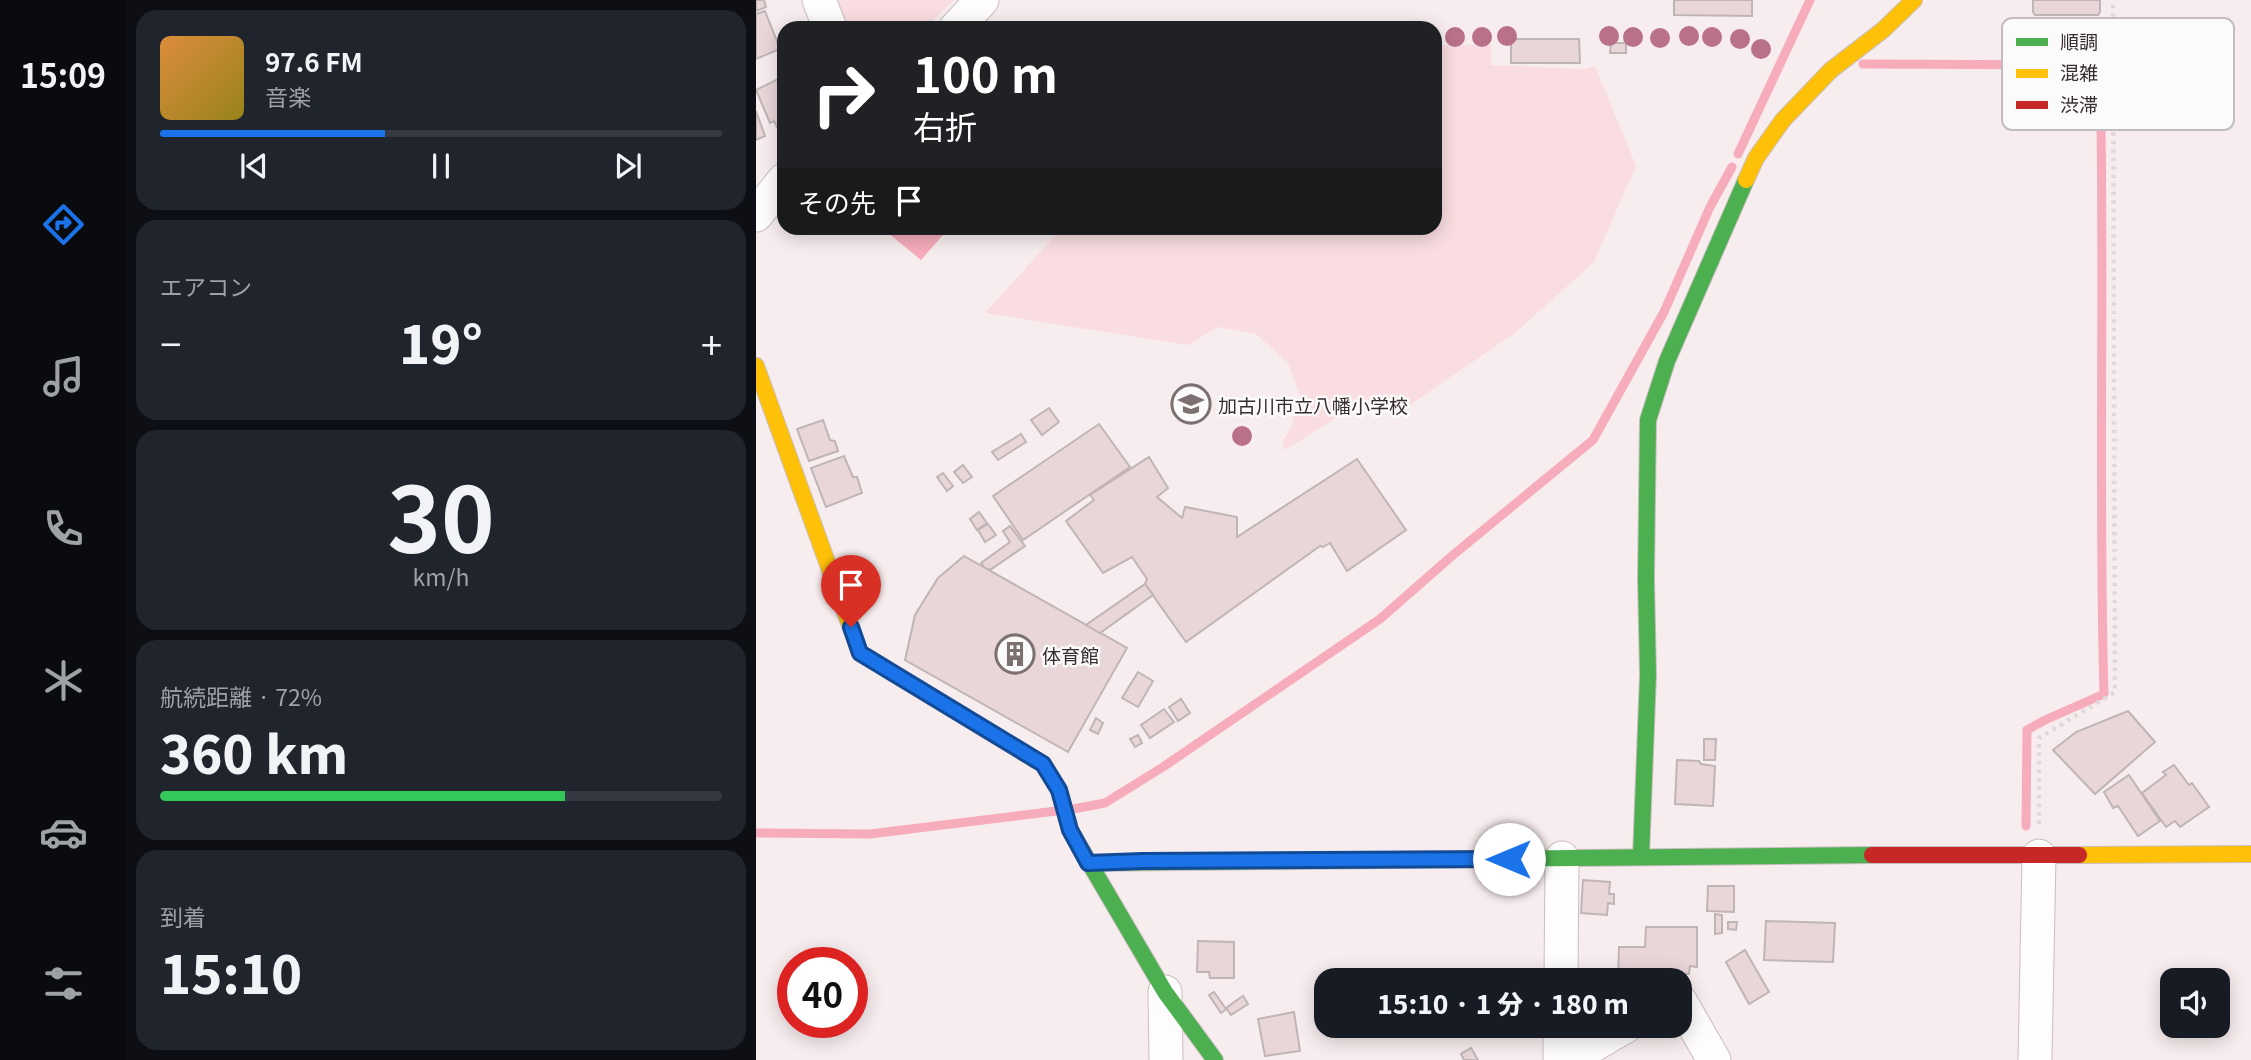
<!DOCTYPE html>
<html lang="ja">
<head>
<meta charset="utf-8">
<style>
	:root { --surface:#171b24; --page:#20242c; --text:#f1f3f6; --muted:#9ea1a6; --line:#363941; --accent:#1a73e8 }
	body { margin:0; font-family:Georgia,"Noto Sans JP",serif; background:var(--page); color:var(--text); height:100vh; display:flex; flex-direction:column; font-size:26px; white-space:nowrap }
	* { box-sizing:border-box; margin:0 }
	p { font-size:23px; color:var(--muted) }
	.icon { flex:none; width:38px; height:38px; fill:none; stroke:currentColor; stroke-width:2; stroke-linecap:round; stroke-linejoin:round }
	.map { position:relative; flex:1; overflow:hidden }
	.side { display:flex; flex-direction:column; gap:10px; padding:10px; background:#0d0f14; width:630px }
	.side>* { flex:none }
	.top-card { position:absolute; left:21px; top:21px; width:665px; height:214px; border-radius:21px; box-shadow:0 4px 18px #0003; background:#202124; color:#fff; overflow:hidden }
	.tools { position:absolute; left:1404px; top:968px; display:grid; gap:14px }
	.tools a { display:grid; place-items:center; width:70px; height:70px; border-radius:14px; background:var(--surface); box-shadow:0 4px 18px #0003; font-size:35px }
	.speed { position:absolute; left:21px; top:947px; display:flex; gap:14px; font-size:35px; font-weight:700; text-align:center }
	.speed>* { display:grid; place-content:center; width:91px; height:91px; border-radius:50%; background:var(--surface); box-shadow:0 4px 18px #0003; line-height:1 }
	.speed .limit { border:10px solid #d22; background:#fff; color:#111 }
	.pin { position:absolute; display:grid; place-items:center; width:60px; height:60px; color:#fff; margin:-72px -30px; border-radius:50% 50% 50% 0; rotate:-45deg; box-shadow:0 0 7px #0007 }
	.pin .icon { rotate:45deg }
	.me { position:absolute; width:77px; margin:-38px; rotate:270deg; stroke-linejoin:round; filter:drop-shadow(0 0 5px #0008) }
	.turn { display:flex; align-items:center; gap:24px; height:147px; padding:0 21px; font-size:32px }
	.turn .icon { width:91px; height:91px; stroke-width:2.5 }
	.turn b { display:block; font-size:49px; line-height:60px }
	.then { display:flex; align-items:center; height:66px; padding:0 21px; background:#0003; gap:14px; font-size:26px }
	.big { font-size:52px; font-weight:800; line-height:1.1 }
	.side .widget { flex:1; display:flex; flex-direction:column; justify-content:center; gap:10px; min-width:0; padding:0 24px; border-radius:21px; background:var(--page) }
	.side .dial { align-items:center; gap:0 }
	.dial b { font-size:91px; line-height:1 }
	.song { display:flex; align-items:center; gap:21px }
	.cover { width:84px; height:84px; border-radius:10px; background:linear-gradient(135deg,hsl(30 70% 55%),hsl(50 70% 35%)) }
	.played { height:7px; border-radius:4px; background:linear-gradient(90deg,var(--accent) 40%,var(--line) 40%) }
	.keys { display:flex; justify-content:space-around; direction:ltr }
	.heat { display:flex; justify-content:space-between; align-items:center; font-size:38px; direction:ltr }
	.charge { height:10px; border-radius:5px; background:linear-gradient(90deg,#34c759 72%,var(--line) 0) }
	.trip { position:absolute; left:558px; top:968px; width:378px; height:70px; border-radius:21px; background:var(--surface); box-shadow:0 4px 18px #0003; font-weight:800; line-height:70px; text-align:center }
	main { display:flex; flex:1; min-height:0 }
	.dock { display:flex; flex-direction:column; width:126px; justify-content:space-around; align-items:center; background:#090b0e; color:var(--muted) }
	.dock .icon { width:49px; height:49px }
	.dock .on { color:var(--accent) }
	.dock b { font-size:32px; color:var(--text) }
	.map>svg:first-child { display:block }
	.green { fill:#f9dde1 }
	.water { fill:#f6acba }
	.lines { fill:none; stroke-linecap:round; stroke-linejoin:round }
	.stream { stroke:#f6acba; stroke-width:9 }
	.building { fill:#e8d6d9; stroke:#c0b5b6; stroke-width:2 }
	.street-casing { stroke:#c9bebf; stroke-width:35 }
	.fast-casing { stroke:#c9bebf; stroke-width:18 }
	.slow-casing { stroke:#c9bebf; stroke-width:18 }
	.jam-casing { stroke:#c9bebf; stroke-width:18 }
	.path { stroke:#ded9da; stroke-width:4.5; stroke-dasharray:3.5 5; stroke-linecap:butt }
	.street { stroke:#fefcfc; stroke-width:33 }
	.fast { stroke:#4caf50; stroke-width:16 }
	.slow { stroke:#ffc107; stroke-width:16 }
	.jam { stroke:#c62828; stroke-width:16 }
	.tree { fill:#b9718a }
	.route-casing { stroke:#114b97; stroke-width:18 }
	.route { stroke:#1a73e8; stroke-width:12 }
	.labels { text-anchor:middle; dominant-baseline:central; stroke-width:5; stroke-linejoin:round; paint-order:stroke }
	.poi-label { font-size:19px; fill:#392c2e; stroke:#fbfbfb; text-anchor:start }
	.key { fill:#fbfbfb; stroke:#c1bdbe; stroke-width:2 }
	.key-label { font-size:19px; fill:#392c2e }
</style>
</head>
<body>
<main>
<nav class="dock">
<b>15:09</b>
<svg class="icon on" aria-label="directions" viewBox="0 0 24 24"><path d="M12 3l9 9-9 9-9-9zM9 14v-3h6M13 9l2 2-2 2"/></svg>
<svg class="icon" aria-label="music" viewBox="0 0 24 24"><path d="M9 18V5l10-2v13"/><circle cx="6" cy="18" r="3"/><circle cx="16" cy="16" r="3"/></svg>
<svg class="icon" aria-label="phone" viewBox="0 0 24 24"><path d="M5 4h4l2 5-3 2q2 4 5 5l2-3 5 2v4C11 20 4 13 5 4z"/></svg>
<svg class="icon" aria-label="climate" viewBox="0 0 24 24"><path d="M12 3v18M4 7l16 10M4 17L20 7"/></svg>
<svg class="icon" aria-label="car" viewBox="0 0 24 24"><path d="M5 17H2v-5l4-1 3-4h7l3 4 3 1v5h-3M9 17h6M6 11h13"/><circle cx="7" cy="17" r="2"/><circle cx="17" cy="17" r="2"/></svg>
<svg class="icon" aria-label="filters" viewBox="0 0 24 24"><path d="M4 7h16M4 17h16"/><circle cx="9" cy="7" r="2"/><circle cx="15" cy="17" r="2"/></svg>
</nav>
<section class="side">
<div class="widget">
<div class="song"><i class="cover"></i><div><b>97.6 FM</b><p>音楽</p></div></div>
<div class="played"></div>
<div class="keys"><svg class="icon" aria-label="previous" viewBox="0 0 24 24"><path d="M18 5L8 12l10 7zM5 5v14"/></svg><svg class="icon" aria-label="pause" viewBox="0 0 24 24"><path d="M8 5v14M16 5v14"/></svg><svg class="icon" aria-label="next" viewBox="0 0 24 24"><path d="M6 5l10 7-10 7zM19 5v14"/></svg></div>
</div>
<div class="widget"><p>エアコン</p>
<div class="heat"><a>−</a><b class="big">19°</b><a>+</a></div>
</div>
<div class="widget dial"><b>30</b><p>km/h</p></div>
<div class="widget"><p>航続距離 · 72%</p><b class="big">360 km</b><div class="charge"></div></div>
<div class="widget"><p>到着</p><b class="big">15:10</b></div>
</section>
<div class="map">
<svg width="1495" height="1060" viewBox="0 0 1495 1060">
	<rect width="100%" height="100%" fill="#f8edee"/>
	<!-- green -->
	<g class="green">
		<polygon points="74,0 198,0 169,28 85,28"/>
		<polygon points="679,45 735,45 735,65 828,69 839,66 880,166 838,262 759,333 648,409 610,399 529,450 526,442 536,426 544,396 532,363 500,334 462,327 432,345 229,313 306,228 679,228"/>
	</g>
	<!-- water -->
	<polygon class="water" points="126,228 193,228 165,260"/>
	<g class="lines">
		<!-- stream -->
		<g class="stream">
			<path d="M1107 64 1344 65C1349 275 1342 484 1348 694L1289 720 1271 730 1270 826"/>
			<polyline points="982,154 1054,0"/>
			<polyline points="317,809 349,803 407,767 624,619 697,555 837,440 908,312 954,207 976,167"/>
			<polyline points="0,833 114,834 300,811"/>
		</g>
	</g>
	<!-- building -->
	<g class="building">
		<polygon points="0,0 8,0 10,7 0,11"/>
		<polygon points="918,0 996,0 996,16 918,15"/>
		<polygon points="1277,0 1344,0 1344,12 1342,15 1279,15 1277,12"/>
		<polygon points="9,11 24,49 0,59 0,14"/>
		<polygon points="755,39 823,39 824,63 755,63"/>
		<polygon points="855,43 870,43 870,53 854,53"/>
		<polygon points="28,76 28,136 26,137 18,121 14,123 0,90"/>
		<polygon points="0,111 9,136 0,140"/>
		<polygon points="293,408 303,422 286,435 275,420"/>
		<polygon points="67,420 74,440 79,441 82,451 53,461 41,429"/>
		<polygon points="343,424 374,467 267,540 237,496"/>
		<polygon points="265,434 270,442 242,460 236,452"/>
		<polygon points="88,456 97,477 101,477 106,493 70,507 55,468"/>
		<polygon points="393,457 412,488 401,497 426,518 429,507 481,517 481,537 601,459 650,530 591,571 574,543 567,547 564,546 430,642 389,584 391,579 376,557 347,573 310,521 338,500 334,495"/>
		<polygon points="207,465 216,477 207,483 198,472"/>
		<polygon points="187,473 197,486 191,491 181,477"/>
		<polygon points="223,512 231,523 221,530 214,519"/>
		<polygon points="232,524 240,535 229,542 222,530"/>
		<polygon points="254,526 269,546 234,570 229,568 225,563 254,542 247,531"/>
		<polygon points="208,556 371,648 312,752 149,660 159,615 182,578"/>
		<polygon points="389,584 397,595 344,633 330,625"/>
		<polygon points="382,672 397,681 382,707 366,698"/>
		<polygon points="425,699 434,713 422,721 413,707"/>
		<polygon points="408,709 418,722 394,738 385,725"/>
		<polygon points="1372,711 1399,742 1339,794 1297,750 1320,732"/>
		<polygon points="340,718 347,723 342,734 334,730"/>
		<polygon points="382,735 386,743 379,747 374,739"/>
		<polygon points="948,739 960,739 959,760 948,760"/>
		<polygon points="921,760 943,761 945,764 959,766 957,806 919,804"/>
		<polygon points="1418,765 1433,785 1436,783 1453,807 1424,827 1419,821 1410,827 1386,793 1410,775 1407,772"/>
		<polygon points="1373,775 1404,821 1382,836 1362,806 1357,808 1348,792"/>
		<polygon points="827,880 854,882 853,894 858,894 858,904 852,903 851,915 825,913"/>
		<polygon points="952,886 978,886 978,912 951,911"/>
		<polygon points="959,914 966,915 966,933 959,934"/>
		<polygon points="1010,921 1079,923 1077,962 1008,960"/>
		<polygon points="972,922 981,922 980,930 972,929"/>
		<polygon points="890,927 941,927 941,967 934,966 933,974 909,973 909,980 862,980 863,947 889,947"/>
		<polygon points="442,941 478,942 478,978 454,978 453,972 441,972"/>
		<polygon points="989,950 1013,992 993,1004 970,962"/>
		<polygon points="458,992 470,1009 465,1013 453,995"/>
		<polygon points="487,996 492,1004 475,1015 470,1008"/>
		<polygon points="538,1012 544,1051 509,1056 502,1019"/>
		<polygon points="715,1048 722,1060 708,1060 705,1054"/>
	</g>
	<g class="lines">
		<!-- street casing -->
		<g class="street-casing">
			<g id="street">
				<polyline points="63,0 74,28"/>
				<polyline points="200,28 226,0"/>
				<polyline points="0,215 28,180"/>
				<polyline points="805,980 806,858"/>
				<polyline points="409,992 410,1060"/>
				<polyline points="924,1001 958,1060"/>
				<polyline points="804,1060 804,1026"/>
				<polyline points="812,1060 870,1026"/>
				<polyline points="1279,1060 1283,856"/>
			</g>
		</g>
		<!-- fast casing -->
		<g class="fast-casing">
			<g id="fast">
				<polyline points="278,759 287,764 303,790 314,830 409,992 459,1060"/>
				<polyline points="885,856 892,675 890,579 892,420 911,361 990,180"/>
				<polyline points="332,863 1116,855"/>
			</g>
		</g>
		<!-- slow casing -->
		<g class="slow-casing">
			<g id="slow">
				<polyline points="990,180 1000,158 1027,120 1075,70 1127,30 1158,0"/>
				<polyline points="0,366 104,653 111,657"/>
				<polyline points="1323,855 1495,854"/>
			</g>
		</g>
		<!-- jam casing -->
		<g class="jam-casing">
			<g id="jam">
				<polyline points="111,657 278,759"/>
				<polyline points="1116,855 1323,855"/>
			</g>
		</g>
		<!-- path -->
		<polyline class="path" points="1283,824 1283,738 1359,692 1357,0"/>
		<!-- street -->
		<use href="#street" class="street"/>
		<!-- fast -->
		<use href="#fast" class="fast"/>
		<!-- slow -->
		<use href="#slow" class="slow"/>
		<!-- jam -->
		<use href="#jam" class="jam"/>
	</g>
	<!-- trees -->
	<g class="tree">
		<circle cx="751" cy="36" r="10"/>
		<circle cx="853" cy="36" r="10"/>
		<circle cx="933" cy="36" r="10"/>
		<circle cx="699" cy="37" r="10"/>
		<circle cx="726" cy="37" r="10"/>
		<circle cx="877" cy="37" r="10"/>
		<circle cx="956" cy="37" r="10"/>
		<circle cx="904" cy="38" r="10"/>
		<circle cx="984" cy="39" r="10"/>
		<circle cx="1005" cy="49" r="10"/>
		<circle cx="486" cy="436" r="10"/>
	</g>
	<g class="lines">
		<!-- route casing -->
		<g class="route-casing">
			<polyline id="route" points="95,627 104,653 287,764 303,790 314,830 332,863 386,861 753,859"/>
		</g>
		<!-- route -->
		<use href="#route" class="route"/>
	</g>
	<!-- icons -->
	<defs>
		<g id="school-ring" transform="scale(2.0125)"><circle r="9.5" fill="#fbfbfb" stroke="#7c7071" stroke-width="1.5"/><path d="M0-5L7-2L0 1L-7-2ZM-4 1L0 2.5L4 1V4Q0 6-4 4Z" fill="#7c7071"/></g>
		<g id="building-ring" transform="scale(2.0125)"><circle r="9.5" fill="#fbfbfb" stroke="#7c7071" stroke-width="1.5"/><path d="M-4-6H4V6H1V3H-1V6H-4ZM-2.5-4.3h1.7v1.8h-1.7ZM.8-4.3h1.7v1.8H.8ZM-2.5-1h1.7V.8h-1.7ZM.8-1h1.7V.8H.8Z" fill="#7c7071"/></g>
	</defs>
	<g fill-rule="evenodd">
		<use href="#school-ring" x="435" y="404"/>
		<use href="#building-ring" x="259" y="654"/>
	</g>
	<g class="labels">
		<!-- poi labels -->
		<g class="poi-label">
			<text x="462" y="404">加古川市立八幡小学校</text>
			<text x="286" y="654">体育館</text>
		</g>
	</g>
	<!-- legend -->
	<rect x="1246" y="18" width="232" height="112" rx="10" class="key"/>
	<rect x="1260" y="38" width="32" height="8" fill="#4caf50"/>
	<rect x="1260" y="69" width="32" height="9" fill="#ffc107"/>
	<rect x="1260" y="101" width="32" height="8" fill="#c62828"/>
	<g class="key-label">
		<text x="1304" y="49">順調</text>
		<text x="1304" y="80">混雑</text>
		<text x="1304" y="112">渋滞</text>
	</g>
</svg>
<div class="tools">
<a><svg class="icon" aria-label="sound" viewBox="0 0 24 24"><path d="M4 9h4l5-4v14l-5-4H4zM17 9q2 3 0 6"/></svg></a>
</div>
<div class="speed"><div class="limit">40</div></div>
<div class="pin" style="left:95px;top:627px;background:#d93025"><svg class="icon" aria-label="arrive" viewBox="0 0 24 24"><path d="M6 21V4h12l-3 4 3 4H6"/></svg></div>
<svg class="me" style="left:753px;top:859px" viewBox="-20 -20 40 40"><circle r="19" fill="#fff"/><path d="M0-13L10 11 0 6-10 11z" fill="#1a73e8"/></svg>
<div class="trip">15:10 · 1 分 · 180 m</div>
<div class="top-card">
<div class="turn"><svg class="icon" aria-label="right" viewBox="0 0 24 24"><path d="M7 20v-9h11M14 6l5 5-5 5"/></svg><div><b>100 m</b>右折</div></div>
<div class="then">その先<svg class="icon" aria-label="arrive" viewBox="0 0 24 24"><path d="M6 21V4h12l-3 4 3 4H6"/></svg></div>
</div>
</div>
</main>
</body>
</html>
